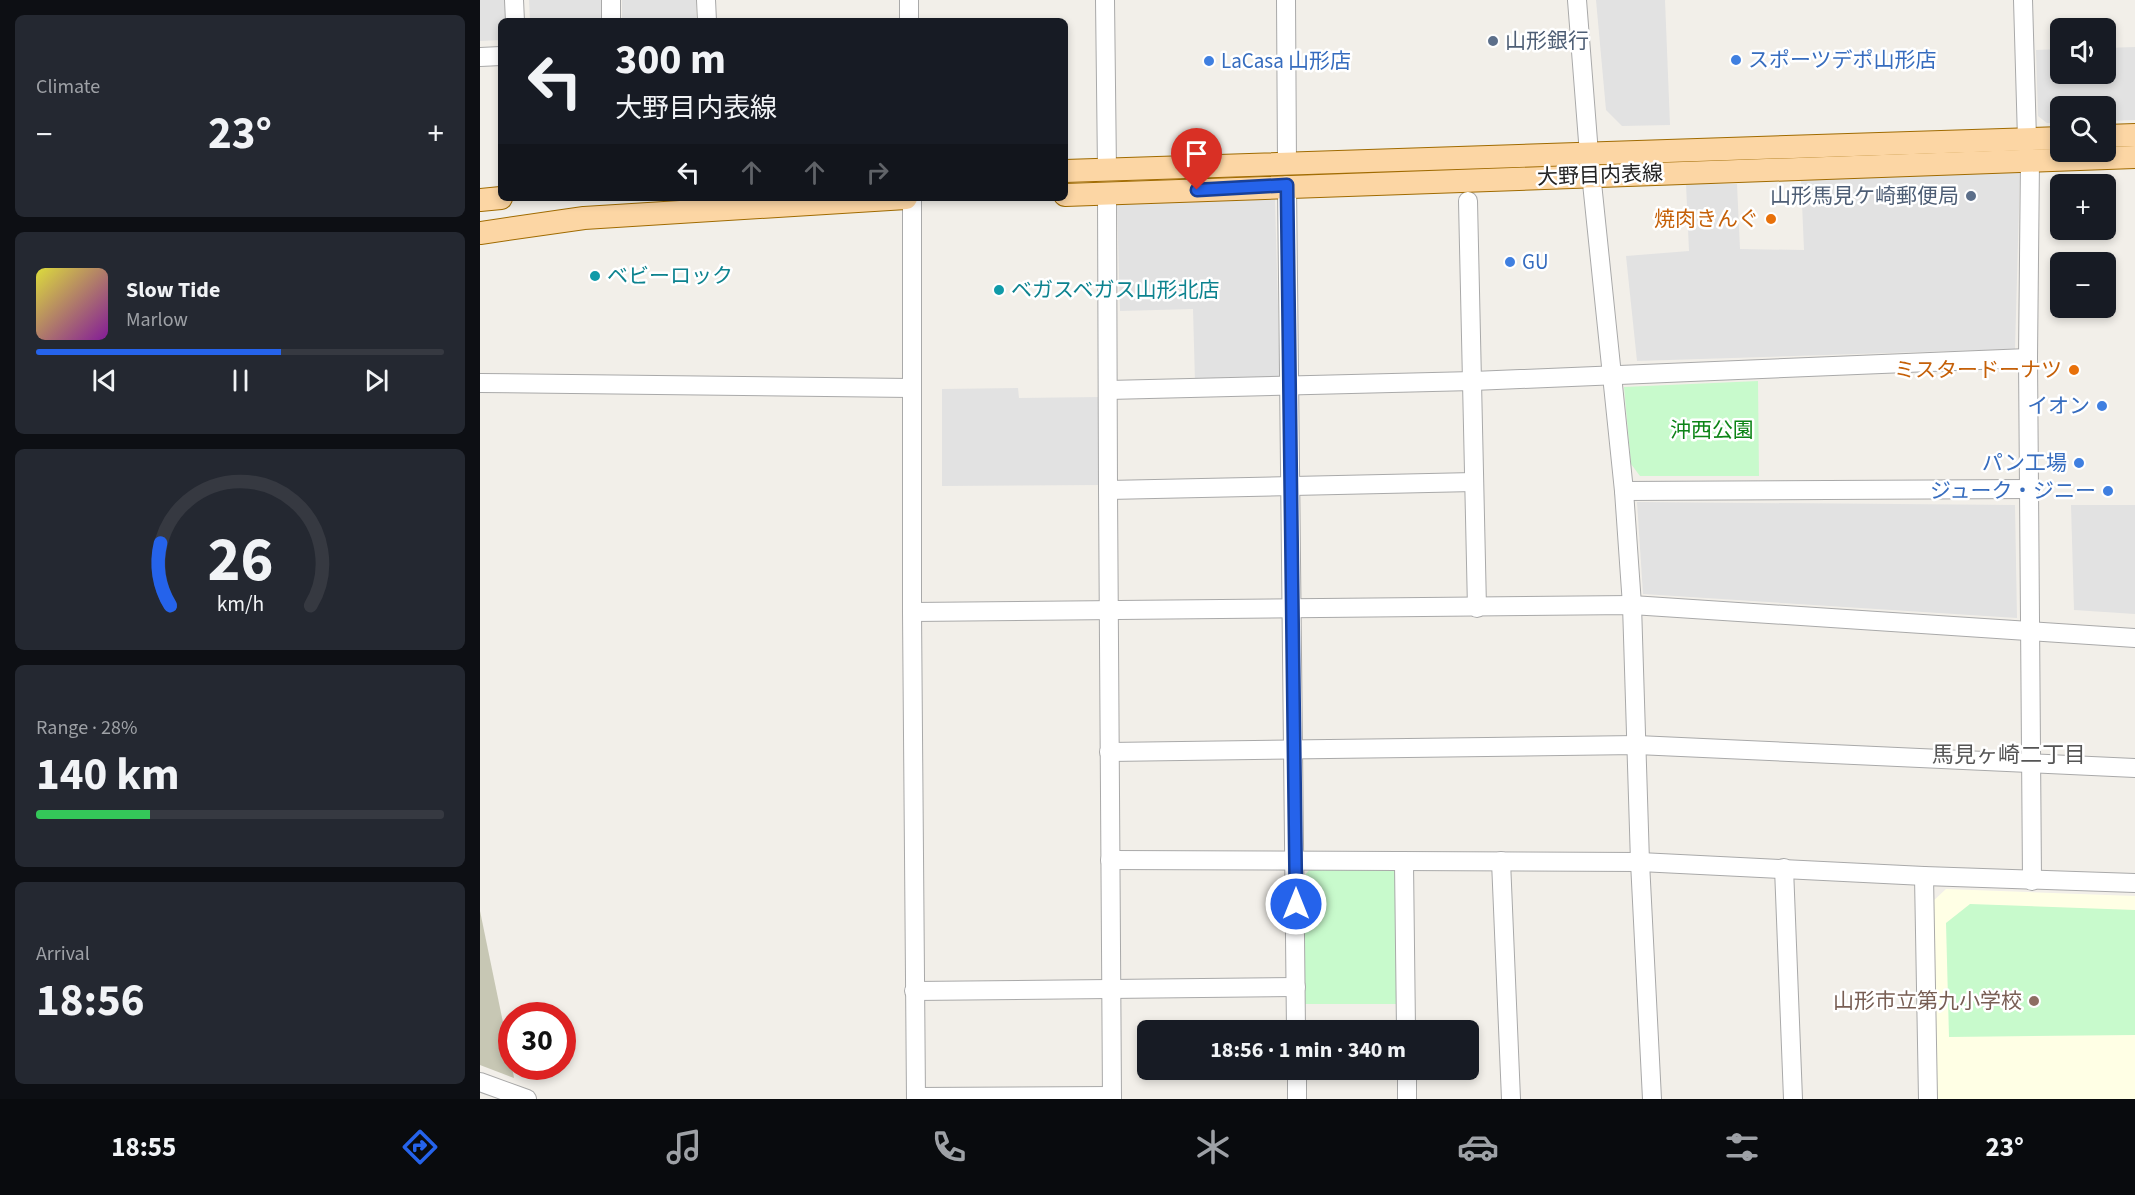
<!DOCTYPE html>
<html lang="en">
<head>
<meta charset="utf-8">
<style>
	:root { --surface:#171b24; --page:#242831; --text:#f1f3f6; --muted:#9ea1a6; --line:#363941; --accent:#2563eb }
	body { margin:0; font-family:"Source Sans 3","Noto Sans JP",sans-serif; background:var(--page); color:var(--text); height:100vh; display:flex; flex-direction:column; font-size:22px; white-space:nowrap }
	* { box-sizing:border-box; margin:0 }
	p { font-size:20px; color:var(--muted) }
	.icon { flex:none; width:33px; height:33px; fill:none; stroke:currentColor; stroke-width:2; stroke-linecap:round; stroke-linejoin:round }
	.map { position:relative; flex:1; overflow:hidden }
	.drawer { display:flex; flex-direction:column; gap:15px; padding:15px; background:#0d0f14; width:480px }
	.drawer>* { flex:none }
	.top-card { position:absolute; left:18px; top:18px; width:570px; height:183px; border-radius:9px; box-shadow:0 3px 9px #0003; background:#171b24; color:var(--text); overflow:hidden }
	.buttons { position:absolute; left:1570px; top:18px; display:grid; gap:12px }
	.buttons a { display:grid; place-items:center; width:66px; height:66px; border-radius:9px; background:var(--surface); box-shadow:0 3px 9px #0003; font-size:30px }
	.speed { position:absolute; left:18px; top:1002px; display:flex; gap:12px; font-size:30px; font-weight:700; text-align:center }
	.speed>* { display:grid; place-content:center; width:78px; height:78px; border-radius:50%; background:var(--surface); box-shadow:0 3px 9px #0003; line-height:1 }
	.speed .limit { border:9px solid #d22; background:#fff; color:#111 }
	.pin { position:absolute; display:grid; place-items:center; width:51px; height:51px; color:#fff; margin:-62px -26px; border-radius:50% 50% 50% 0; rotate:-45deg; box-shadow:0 0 6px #0007 }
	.pin .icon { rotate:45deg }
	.me { position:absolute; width:66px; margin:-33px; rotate:0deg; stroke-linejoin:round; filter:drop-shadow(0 0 4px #0008) }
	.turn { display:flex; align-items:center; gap:21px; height:126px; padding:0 18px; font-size:27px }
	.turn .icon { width:78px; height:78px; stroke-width:2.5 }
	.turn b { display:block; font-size:42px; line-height:51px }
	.lanes { display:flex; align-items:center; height:57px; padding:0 18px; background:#0003; justify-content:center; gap:30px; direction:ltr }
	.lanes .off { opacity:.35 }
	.big { font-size:45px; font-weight:700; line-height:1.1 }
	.drawer .tile { flex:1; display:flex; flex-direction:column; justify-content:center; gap:9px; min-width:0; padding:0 21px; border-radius:9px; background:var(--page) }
	.drawer .dial { align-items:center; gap:0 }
	.dial svg { height:156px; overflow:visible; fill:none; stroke:var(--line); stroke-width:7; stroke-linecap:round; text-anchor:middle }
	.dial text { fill:var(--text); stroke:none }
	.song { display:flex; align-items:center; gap:18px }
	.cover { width:72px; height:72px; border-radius:9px; background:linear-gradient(135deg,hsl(60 70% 55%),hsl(290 70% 35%)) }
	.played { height:6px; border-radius:3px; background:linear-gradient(90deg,var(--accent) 60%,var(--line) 60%) }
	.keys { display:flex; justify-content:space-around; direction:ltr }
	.heat { display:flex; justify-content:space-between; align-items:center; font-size:33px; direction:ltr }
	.charge { height:9px; border-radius:4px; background:linear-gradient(90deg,#34c759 28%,var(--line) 0) }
	.trip { position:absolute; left:657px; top:1020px; width:342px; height:60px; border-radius:9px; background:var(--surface); box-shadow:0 3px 9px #0003; font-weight:700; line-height:60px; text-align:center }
	.tab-bar { display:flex; height:96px; justify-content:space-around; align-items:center; background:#090b0e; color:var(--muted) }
	.tab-bar .icon { width:42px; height:42px }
	.tab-bar .current { color:var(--accent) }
	.tab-bar b { font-size:27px; color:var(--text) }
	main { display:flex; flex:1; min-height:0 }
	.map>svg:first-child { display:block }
	.education { fill:#ffffe5 }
	.construction { fill:#c7c7b4 }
	.park { fill:#c8facc }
	.parking { fill:#e2e2e2 }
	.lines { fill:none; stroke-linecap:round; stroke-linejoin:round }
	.minor-casing { stroke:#a9a9a9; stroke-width:20 }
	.major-casing { stroke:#a06b00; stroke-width:24 }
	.minor { stroke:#fff; stroke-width:18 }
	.major { stroke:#fcd6a4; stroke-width:22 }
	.route-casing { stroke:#184099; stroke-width:15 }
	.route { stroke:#2563eb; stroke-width:10 }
	.service-dot { fill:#5c6f8a; stroke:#fff; stroke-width:2 }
	.shop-dot { fill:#3f7fe0; stroke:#fff; stroke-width:2 }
	.food-dot { fill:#e8710a; stroke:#fff; stroke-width:2 }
	.culture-dot { fill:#0f9aa8; stroke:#fff; stroke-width:2 }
	.education-dot { fill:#8d6e63; stroke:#fff; stroke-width:2 }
	.labels { text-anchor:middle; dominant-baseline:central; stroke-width:5; stroke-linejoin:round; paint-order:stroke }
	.service-label { font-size:21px; fill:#4e5e75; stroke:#fff; text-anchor:start }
	.shop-label { font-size:21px; fill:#366cbe; stroke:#fff; text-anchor:start }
	.street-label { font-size:21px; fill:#222; stroke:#fff }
	.food-label { font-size:21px; fill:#c56008; stroke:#fff; text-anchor:end }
	.culture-label { font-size:21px; fill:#0d838f; stroke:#fff; text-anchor:start }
	.park-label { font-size:21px; fill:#0c8416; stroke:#fff }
	.education-label { font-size:21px; fill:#785e54; stroke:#fff; text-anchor:end }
	.neighbourhood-label { font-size:22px; fill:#555; stroke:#fff }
</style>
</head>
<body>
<main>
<section class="drawer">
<div class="tile"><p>Climate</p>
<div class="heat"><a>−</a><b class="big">23°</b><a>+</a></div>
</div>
<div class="tile">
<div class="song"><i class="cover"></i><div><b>Slow Tide</b><p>Marlow</p></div></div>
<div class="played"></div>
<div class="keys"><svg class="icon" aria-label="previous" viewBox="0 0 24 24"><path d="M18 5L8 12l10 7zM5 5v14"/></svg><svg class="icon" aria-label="pause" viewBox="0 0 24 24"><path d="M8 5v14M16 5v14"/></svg><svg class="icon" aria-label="next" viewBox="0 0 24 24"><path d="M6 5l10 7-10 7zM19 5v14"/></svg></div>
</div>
<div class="tile dial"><svg viewBox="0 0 100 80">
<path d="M14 69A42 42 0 1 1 86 69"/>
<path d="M14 69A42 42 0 0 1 9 37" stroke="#2563eb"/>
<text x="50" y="56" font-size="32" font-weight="700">26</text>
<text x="50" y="72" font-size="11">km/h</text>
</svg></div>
<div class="tile"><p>Range · 28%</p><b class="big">140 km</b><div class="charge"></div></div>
<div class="tile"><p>Arrival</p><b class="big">18:56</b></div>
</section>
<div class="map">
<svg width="1655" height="1099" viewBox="0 0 1655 1099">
	<rect width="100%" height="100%" fill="#f2efe9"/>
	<!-- education -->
	<polygon class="education" points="1466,889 1655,896 1655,1099 1456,1099 1451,903"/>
	<!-- construction -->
	<polygon class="construction" points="0,911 32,1066 34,1078 0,1065"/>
	<!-- park -->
	<g class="park">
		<polygon points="1278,381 1279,476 1160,476 1151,464 1144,387"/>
		<polygon points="833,866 916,866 917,1004 825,1004 824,876"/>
		<polygon points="1490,904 1655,910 1655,1035 1469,1037 1466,923"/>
	</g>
	<!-- parking -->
	<g class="parking">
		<polygon points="0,0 26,0 26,21 21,21 21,40 0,41"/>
		<polygon points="49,0 122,0 122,21 50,21"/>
		<rect x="142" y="0" width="74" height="21"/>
		<polygon points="1116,0 1185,0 1190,125 1142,126 1126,110"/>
		<polygon points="1655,47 1655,120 1626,121 1626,106 1581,106 1581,123 1567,123 1558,116 1556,50 1581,49 1581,74 1626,74 1626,48"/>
		<polygon points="1540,171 1535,349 1157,361 1146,256 1209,251 1206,184 1257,184 1260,249 1324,250 1321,180"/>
		<polygon points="795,199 800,380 715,382 713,309 640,311 637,203"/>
		<polygon points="538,388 539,398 620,397 621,485 462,486 462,389"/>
		<polygon points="1157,502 1535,505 1537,618 1163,594"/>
		<polygon points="1591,505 1655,505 1655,614 1594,610"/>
	</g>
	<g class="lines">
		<!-- minor casing -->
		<g class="minor-casing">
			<g id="minor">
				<polyline points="34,0 35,21"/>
				<polyline points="131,0 131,21"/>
				<polyline points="226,0 227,21"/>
				<polyline points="429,0 429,21"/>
				<polyline points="625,0 627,170"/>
				<polyline points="806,0 807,164"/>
				<polyline points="1097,0 1109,154 1144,491 1152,605 1160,862 1172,1099"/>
				<polyline points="1543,0 1547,139"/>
				<polyline points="0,57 21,56"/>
				<polyline points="1550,160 1548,358 1552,881"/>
				<polyline points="807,185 816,1030"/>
				<polyline points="627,194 628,490 994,482"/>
				<polyline points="432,198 432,612 436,1099"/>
				<polyline points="988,201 997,608"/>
				<polyline points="0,383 431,388"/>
				<polyline points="628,390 993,381 1548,358"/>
				<polyline points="628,490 632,1099"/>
				<polyline points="1144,491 1550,489"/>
				<polyline points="432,612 1152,605 1655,638"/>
				<polyline points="629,752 1157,745 1655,768"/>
				<polyline points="630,860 1160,862 1444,876 1655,883"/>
				<polyline points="1021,861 1031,1099"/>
				<polyline points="924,863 926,1030"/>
				<polyline points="1304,868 1313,1099"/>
				<polyline points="1444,876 1448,1099"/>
				<polyline points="434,991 816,987"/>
				<polyline points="817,1070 817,1099"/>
				<polyline points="927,1070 927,1099"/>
				<polyline points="0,1082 47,1099"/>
				<polyline points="436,1097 632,1096"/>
			</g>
		</g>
		<!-- major casing -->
		<g class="major-casing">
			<g id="major">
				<polyline points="1626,136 1655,135"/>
				<polyline points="585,171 1581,138"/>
				<polyline points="585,195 1655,157"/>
				<polyline points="0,200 21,198"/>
				<polyline points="0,233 104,218 426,198"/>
			</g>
		</g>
		<!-- minor -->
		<use href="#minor" class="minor"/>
		<!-- major -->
		<use href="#major" class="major"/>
	</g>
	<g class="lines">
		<!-- route casing -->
		<g class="route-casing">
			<polyline id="route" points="717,190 807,185 816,904"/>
		</g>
		<!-- route -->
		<use href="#route" class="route"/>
	</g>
	<!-- markers -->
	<g class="service-dot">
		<circle cx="1013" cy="41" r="6"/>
		<circle cx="1491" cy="196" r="6"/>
	</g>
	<g class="shop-dot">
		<circle cx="1256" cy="60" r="6"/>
		<circle cx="729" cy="61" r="6"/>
		<circle cx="1030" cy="262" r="6"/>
		<circle cx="1622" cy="406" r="6"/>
		<circle cx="1599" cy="463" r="6"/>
		<circle cx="1628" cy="491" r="6"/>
	</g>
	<g class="food-dot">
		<circle cx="1291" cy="219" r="6"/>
		<circle cx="1594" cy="370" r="6"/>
	</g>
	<g class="culture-dot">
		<circle cx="115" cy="276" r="6"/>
		<circle cx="519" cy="290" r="6"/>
	</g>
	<circle class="education-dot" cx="1554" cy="1001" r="6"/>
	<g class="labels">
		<!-- service labels -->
		<g class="service-label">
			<text x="1025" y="41">山形銀行</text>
			<text x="1479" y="196" text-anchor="end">山形馬見ケ崎郵便局</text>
		</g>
		<!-- shop labels -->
		<g class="shop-label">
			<text x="1268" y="60">スポーツデポ山形店</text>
			<text x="741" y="61">LaCasa 山形店</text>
			<text x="1042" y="262">GU</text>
			<text x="1610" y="406" text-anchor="end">イオン</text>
			<text x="1587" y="463" text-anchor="end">パン工場</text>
			<text x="1616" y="491" text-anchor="end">ジューク・ジニー</text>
		</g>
		<!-- street labels -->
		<g class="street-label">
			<text transform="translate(1120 175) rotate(-2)">大野目内表線</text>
		</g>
		<!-- food labels -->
		<g class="food-label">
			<text x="1279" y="219">焼肉きんぐ</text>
			<text x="1582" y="370">ミスタードーナツ</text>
		</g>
		<!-- culture labels -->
		<g class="culture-label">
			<text x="127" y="276">ベビーロック</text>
			<text x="531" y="290">ベガスベガス山形北店</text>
		</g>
		<!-- park labels -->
		<g class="park-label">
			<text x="1232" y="430">沖西公園</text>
		</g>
		<!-- education labels -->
		<g class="education-label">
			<text x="1542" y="1001">山形市立第九小学校</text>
		</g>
		<!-- neighbourhood labels -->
		<g class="neighbourhood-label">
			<text x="1529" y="755">馬見ヶ崎二丁目</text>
		</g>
	</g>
</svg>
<div class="buttons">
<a><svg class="icon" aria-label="sound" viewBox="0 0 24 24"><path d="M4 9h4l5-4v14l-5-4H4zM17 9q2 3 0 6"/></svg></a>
<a><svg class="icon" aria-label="search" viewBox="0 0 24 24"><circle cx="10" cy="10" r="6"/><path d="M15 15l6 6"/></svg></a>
<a>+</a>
<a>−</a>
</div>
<div class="speed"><div class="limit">30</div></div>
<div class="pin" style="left:717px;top:190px;background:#d93025"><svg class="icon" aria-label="arrive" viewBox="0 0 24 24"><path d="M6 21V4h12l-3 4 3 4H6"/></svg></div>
<svg class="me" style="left:816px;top:904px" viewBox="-20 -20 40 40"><circle r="17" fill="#2563eb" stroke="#fff" stroke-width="3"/><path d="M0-11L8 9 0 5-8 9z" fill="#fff"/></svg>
<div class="trip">18:56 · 1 min · 340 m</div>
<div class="top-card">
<div class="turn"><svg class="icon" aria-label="left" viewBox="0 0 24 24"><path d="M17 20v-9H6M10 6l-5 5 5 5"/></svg><div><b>300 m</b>大野目内表線</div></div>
<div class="lanes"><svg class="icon" aria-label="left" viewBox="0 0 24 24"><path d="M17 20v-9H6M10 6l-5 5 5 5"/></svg><svg class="icon off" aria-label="ahead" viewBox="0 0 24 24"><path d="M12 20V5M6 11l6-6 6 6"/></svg><svg class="icon off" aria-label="ahead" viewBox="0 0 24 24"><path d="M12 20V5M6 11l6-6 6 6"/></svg><svg class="icon off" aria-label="right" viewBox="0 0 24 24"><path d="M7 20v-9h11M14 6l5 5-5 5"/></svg></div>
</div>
</div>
</main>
<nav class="tab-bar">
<b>18:55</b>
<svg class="icon current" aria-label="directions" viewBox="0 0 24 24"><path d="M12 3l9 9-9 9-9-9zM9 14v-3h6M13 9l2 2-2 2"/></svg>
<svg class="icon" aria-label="music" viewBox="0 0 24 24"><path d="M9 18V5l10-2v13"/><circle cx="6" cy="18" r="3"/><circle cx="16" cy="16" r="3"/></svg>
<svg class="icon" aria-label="phone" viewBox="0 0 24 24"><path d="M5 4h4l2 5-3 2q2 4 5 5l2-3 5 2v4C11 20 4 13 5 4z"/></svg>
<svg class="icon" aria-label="climate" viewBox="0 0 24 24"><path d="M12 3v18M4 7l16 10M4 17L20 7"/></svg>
<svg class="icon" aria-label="car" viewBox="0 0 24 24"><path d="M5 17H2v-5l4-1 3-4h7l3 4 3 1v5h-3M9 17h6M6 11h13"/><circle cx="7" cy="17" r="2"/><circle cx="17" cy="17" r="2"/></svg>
<svg class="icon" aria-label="filters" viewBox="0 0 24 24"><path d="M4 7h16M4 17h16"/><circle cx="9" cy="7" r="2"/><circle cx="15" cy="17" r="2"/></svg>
<b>23°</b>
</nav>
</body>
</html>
